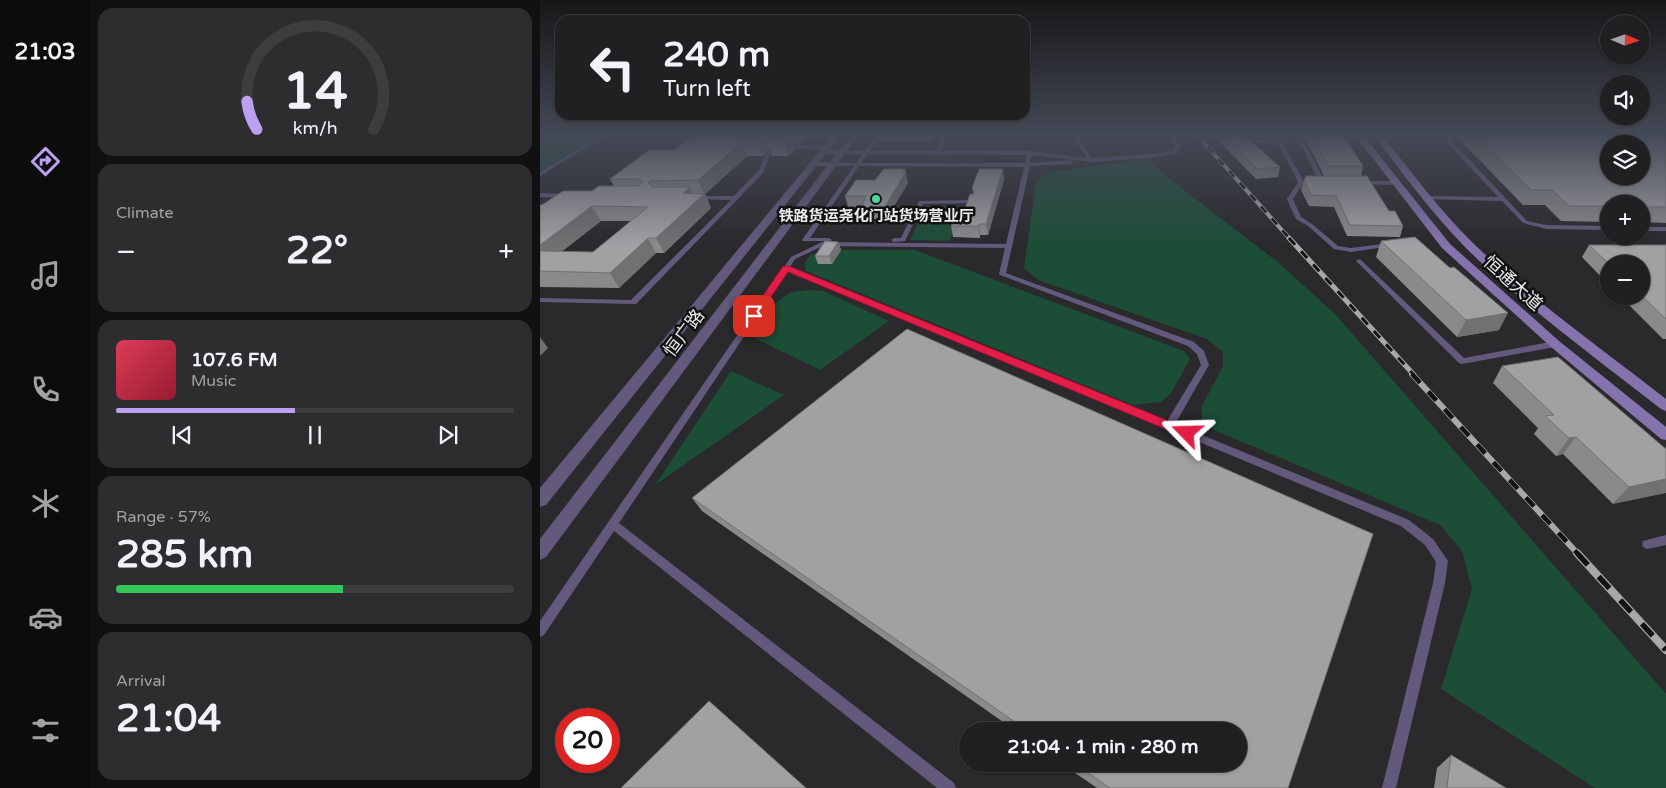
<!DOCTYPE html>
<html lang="en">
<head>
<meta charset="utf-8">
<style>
	:root { --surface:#201f21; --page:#2d2c2e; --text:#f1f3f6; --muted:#a2a2a5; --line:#3d3d3f; --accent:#bca0f2 }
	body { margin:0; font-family:"Varela Round","Noto Sans SC",sans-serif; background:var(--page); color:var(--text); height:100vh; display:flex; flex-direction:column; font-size:19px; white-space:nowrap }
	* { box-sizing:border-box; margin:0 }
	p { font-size:16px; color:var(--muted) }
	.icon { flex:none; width:28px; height:28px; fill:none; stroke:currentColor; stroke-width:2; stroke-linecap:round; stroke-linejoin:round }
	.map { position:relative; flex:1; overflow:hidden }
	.drawer { display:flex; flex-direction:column; gap:8px; padding:8px; background:#121112; width:450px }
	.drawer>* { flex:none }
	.guide { position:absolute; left:15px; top:15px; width:475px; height:105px; border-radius:15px; box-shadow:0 1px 4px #0004,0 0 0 1px var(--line); background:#201f21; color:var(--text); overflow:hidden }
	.needle { width:32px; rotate:92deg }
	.fabs { position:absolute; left:1060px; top:15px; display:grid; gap:10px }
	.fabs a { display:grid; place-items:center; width:50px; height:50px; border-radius:50%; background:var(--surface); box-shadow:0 1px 4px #0004,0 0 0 1px var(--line); font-size:25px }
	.speed { position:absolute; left:15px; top:708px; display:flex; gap:10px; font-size:25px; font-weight:700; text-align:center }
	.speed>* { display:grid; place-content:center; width:65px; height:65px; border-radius:50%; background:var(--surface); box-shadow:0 1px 4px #0004,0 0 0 1px var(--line); line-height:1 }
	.speed .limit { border:8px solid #d22; background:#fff; color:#111 }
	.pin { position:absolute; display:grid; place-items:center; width:42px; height:42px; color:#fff; margin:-21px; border-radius:10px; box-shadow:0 2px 8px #0006 }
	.me { position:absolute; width:55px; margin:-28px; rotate:292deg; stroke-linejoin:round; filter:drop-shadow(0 0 4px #0008) }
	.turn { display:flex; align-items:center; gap:18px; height:105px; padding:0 25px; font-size:22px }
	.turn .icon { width:65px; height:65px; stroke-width:2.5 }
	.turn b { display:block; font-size:35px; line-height:42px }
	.big { font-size:38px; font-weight:700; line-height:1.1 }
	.drawer .card { flex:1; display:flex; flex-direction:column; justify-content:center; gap:8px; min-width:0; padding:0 18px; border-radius:15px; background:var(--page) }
	.drawer .dial { align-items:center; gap:0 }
	.dial svg { height:130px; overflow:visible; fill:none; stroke:var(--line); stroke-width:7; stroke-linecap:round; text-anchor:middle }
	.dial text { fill:var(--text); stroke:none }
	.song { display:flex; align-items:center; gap:15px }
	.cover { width:60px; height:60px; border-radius:8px; background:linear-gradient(135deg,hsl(350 70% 55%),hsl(350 70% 35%)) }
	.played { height:5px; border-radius:2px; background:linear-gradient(90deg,var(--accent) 45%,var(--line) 45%) }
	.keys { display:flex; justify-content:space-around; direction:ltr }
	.heat { display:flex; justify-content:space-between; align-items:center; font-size:28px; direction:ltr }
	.charge { height:8px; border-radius:4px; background:linear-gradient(90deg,#34c759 57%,var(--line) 0) }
	.trip { position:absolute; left:419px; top:722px; width:288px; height:50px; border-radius:25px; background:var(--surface); box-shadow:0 1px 4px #0004,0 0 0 1px var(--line); font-weight:700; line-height:50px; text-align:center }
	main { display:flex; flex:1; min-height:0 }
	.tab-bar { display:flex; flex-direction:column; width:90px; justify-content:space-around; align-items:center; background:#0d0c0d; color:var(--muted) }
	.tab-bar .icon { width:35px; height:35px }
	.tab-bar .current { color:var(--accent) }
	.tab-bar b { font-size:22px; color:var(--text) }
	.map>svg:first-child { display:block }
	.green { fill:#1c4d37 }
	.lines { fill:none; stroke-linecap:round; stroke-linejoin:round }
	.service { fill:#63597d; fill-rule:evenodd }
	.tertiary { fill:#63597d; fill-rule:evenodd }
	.secondary { fill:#8473ac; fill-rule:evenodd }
	.rail-far3-casing { stroke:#a8a7a9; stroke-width:4 }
	.rail-far2-casing { stroke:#a8a7a9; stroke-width:5 }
	.rail-far1-casing { stroke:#a8a7a9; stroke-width:6 }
	.rail-casing { stroke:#a8a7a9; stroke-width:8 }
	.rail-far3 { stroke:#121213; stroke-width:2.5; stroke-dasharray:8; stroke-linecap:butt }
	.rail-far2 { stroke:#121213; stroke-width:3; stroke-dasharray:9; stroke-linecap:butt }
	.rail-far1 { stroke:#121213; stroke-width:4.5; stroke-dasharray:12; stroke-linecap:butt }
	.rail { stroke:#121213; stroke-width:5.5; stroke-dasharray:16; stroke-linecap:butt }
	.wall { fill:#8a8a8c; fill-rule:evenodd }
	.shaded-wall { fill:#717072 }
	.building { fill:#a1a0a3; stroke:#717072; fill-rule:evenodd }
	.route { fill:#e11d48; stroke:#92132f }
	.poi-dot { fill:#4cd49b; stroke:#121213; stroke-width:2 }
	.labels { text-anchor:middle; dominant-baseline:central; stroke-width:5; stroke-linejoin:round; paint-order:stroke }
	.far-poi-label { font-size:15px; font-weight:bold; fill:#ecebed; stroke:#121213 }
	.street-label { font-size:18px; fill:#ecebed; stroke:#121213 }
</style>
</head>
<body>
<main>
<nav class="tab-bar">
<b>21:03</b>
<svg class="icon current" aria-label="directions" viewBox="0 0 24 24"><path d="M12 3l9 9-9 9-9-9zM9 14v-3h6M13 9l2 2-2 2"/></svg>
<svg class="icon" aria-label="music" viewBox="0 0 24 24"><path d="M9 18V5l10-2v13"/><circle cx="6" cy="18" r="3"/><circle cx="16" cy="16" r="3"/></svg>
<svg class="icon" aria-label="phone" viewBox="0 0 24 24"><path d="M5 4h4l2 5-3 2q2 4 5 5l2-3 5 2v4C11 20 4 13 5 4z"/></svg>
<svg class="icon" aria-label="climate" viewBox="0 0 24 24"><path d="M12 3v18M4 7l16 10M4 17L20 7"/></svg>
<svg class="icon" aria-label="car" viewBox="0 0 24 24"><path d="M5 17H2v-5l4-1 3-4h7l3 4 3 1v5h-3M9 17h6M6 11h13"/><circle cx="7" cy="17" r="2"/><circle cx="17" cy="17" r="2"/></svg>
<svg class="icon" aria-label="filters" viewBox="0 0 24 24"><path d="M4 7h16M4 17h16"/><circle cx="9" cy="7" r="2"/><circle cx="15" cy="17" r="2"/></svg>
</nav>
<section class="drawer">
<div class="card dial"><svg viewBox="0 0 100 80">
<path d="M14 69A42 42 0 1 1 86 69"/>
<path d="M14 69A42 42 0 0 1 8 52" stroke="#bca0f2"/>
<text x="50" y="56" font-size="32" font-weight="700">14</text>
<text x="50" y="72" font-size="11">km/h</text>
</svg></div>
<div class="card"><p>Climate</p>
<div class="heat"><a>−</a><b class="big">22°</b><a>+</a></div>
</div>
<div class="card">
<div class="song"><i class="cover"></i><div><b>107.6 FM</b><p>Music</p></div></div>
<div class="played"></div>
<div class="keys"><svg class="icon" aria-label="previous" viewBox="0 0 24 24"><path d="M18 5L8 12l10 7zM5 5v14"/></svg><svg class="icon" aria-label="pause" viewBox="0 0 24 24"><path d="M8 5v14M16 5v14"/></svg><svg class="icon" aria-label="next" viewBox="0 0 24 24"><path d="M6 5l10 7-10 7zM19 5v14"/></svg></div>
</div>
<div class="card"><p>Range · 57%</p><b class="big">285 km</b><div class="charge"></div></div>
<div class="card"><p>Arrival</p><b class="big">21:04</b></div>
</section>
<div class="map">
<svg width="1126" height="788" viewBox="0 0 1126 788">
	<rect width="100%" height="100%" fill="#2a292c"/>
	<!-- green -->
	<g class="green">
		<polygon points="0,135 59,135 0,171"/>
		<polygon points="607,159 627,177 739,263 796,315 1126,694 1126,788 1055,788 901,689 932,589 922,551 900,525 674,430 662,421 662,406 683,366 683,352 667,339 498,280 484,268 496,184 502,176 516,171"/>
		<polygon points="386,206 417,206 409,227 416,227 409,241 370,240"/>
		<polygon points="292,250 375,250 644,351 650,359 631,393 621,402 593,405 266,271 265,263 270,255"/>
		<path d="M268 290 283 291 349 321 280 370 210 336C219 321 232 303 248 294 253 291 262 291 268 290Z"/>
		<polygon points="191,371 244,395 115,485"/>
	</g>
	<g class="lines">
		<!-- service -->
		<g class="service">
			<polygon points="61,135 66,135 0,176 0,172"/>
			<polygon points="245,135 249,135 229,156 224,172 96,304 0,302 0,298 91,300 191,200 156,199 153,197 154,196 194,196 219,170 225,155"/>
			<path d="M336 135H340L330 151H395L404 135H408L401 151H490L547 158 532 135H536L552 158 610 154 632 151 635 146 629 135H633L641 146 636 153 610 158 551 162 492 155 490 163 531 160 534 162 531 164 490 166 466 273 654 342 664 351 669 365 635 424 869 520 893 539 908 561 905 583 856 788H842L893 583 896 562 885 545 861 526 248 271 79 523 414 783 416 788H397L74 531 4 635 0 637V621L251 257 282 242 466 244 484 167 319 166 270 238H289L292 240 291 241H263L262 240 314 166H273L270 164 273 162 316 163 322 154H283L280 152 283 150 325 151ZM328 154 487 155 485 163H321ZM283 246 465 248 459 274 460 275 648 346 657 354 661 365 627 421 250 267 255 259Z"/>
			<polygon points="908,135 932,135 932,137 912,137 910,139 987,221 1006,225 1069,226 1069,230 1006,229 983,223 962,201 887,199 887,197 889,196 958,197 905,140 905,139"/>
			<polygon points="267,136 295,136 297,137 295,138 265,138 265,137"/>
			<polygon points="711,140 764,141 785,182 782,184 779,182 760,143 743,143 764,182 753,199 761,217 772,224 798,246 811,248 850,243 853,245 852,246 811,252 794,249 768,226 756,219 747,199 758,182 738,143 713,143 711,142"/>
			<polygon points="257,145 286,146 289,148 286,150 255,148 255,146"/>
			<polygon points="819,181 857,181 860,183 857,185 817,184 817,182"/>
			<polygon points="0,193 27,194 30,196 27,198 0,197"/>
			<polygon points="432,200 434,201 434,203 383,204 365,241 354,242 351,240 354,238 361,238 379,201"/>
			<rect x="1101" y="227" width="25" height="4"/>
			<polygon points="819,259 821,260 924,358 1015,341 1019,344 1015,347 922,364 919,363 817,262 816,261"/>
			<polygon points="1126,535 1126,545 1107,549 1103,547 1102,544 1103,541"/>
		</g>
		<!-- tertiary -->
		<g class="tertiary">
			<polygon points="293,135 301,135 6,505 0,507 0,488"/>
			<polygon points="311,135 319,135 6,557 0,560 0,539"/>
		</g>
		<!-- secondary -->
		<g class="secondary">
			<polygon points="815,135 823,135 910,244 1019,341 1126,427 1126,440 1121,439 1011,347 902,248"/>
			<path d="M834 135H842C871 171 899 210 933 243 992 300 1061 348 1126 399V411L1121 409C1055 357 985 307 925 247 892 213 862 173 834 135Z"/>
		</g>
		<!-- rail-far3 casing -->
		<g class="rail-far3-casing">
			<polyline id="rail-far3" points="657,135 750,239"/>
		</g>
		<!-- rail-far2 casing -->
		<g class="rail-far2-casing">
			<polyline id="rail-far2" points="749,238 874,375"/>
		</g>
		<!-- rail-far1 casing -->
		<g class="rail-far1-casing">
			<polyline id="rail-far1" points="872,374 1038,554"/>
		</g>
		<!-- rail casing -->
		<g class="rail-casing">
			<polyline id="rail" points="1037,553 1126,650"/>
		</g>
		<!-- rail-far3 -->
		<use href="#rail-far3" class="rail-far3"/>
		<!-- rail-far2 -->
		<use href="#rail-far2" class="rail-far2"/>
		<!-- rail-far1 -->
		<use href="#rail-far1" class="rail-far1"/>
		<!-- rail -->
		<use href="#rail" class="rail"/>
	</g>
	<!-- wall -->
	<g class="wall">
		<path d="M154 135H267H264L265 140 261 143 254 144 255 150 248 156H232L229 149 223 156H207L165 194 171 208 124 253H116L79 288 0 287V205L74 186 70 179 134 150ZM61 221H91L53 252H21Z"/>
		<polygon points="341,135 395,135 392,141 342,141"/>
		<polygon points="673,135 704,135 740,167 738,177 716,179"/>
		<polygon points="761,135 803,135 823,166 821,176 849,211 863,226 860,237 807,236 794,207 769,206 761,190 764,180 784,176 766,140 763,139"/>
		<polygon points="919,135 1126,135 1126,223 1101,222 1101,204 1069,204 1069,222 1021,221 1005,205 983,205 918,138"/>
		<polygon points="365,169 368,183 346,219 324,219 321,207 308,207 305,196 335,180"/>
		<polygon points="464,179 448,235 440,235 440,238 413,237 411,226 423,214 433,194 432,188"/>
		<polygon points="841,241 910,268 959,330 917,337 836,257"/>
		<polygon points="298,242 301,250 292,264 278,264 275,256"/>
		<polygon points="1049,245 1126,245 1126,339 1123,339 1080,296 1101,296 1101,264 1069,264 1069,285 1042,257"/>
		<polygon points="367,329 833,534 748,788 557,788 522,764 698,764 698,731 476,731 162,511 152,498"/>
		<polygon points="962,366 1126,449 1073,504 1023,454 1016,456 994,434 998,428 953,383"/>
		<polygon points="911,755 966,788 894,788 897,768"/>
	</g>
	<!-- shaded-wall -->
	<g class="shaded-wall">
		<polygon points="226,135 243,135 227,143 229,149 223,156 218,143"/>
		<polygon points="250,135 267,135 264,135 265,140 261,143 254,144 255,150 248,156 244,143"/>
		<polygon points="390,135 395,135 392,141"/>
		<polygon points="201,143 207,156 165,194 171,208 124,253 116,238 143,193 150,187 156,201 164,194 158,180"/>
		<polygon points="365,169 368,183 346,219 344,208"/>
		<polygon points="463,169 464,179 448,235 446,224"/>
		<polygon points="52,206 61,221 3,266 0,263 0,245"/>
		<polygon points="439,224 440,235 440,238 438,226"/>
		<polygon points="108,238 116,253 79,288 70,273"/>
		<polygon points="298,242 301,250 292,264 289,256"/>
		<polygon points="968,313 959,330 917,337 926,320"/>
		<polygon points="0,337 8,348 0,356"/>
		<polygon points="1036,437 1023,454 1016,456 1029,438"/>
		<polygon points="1126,479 1126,493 1073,504 1089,487"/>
	</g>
	<!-- building -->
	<g class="building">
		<polygon points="154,135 226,135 218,143 201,143 158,180 110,181 108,183 113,187 150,187 143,193 164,194 116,238 108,238 70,273 0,271 0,251 53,252 108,207 52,206 0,245 0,205 2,205 23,191 52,191 59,186 99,186 103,182 98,179 70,179 109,150 134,150"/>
		<polygon points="235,135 250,135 250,137 244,143 227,143"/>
		<polygon points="683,135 704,135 740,167 717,169"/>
		<polygon points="772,135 803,135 823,166 788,166"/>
		<path d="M934 135H1126V207H1101V204H1069V206H1029L1012 190H991ZM1069 144H1101V176H1069Z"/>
		<polygon points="344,169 365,169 363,172 366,172 344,208 321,208 326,196 305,196 316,180 335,180"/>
		<polygon points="439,169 463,169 446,224 439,224 438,226 411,226 416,214 423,214 430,194 434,194 434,190 432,188"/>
		<polygon points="766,176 827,176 849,211 855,211 863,226 810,225 796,196 771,195 764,180"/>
		<polygon points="875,237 910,268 914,267 968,313 926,320 841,241"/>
		<polygon points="285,241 298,242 289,256 275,256"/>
		<polygon points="1049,245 1126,245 1126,319 1101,295 1101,264 1069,264"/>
		<polygon points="367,329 833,534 748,788 570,788 535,764 698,764 698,731 488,731 152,498"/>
		<polygon points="1018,357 1126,449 1126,479 1089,487 1036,437 1029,438 1005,416 1014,415 962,366"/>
		<polygon points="169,701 266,788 81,788"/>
		<polygon points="911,755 966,788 907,788"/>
	</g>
	<!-- sky -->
	<linearGradient id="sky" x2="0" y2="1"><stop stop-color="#171718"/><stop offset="0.55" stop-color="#444956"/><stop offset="1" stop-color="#444956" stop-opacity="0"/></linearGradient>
	<rect width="1126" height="245" fill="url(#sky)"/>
	<!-- route -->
	<polygon class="route" points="243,266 249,266 651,430 653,433 647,438 642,436 248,272 217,318 210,318 209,316"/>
	<!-- markers -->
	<circle class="poi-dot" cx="336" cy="199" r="5"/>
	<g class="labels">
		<!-- far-poi labels -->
		<g class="far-poi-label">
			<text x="336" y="216">铁路货运尧化门站货场营业厅</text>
		</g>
		<!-- street labels -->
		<g class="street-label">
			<text transform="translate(973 283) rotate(42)">恒通大道</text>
			<text transform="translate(144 333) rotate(-53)">恒广路</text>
		</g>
	</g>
</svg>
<div class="fabs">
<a><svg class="needle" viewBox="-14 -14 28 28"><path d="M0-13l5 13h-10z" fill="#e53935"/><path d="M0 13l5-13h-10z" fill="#a2a2a5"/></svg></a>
<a><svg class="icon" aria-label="sound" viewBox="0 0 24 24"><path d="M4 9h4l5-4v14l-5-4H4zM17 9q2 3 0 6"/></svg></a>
<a><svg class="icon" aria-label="layers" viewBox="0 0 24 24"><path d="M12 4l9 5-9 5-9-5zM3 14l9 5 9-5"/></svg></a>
<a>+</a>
<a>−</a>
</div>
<div class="speed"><div class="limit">20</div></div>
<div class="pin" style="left:214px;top:316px;background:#d93025"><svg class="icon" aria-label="arrive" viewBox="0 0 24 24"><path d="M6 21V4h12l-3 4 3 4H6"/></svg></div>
<svg class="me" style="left:647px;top:433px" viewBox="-20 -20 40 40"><path d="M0-17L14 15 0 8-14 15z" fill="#e11d48" stroke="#fff" stroke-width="4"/></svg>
<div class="trip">21:04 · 1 min · 280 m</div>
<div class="guide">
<div class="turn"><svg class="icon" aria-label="left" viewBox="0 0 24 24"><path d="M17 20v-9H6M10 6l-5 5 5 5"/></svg><div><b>240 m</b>Turn left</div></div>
</div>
</div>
</main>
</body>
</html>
